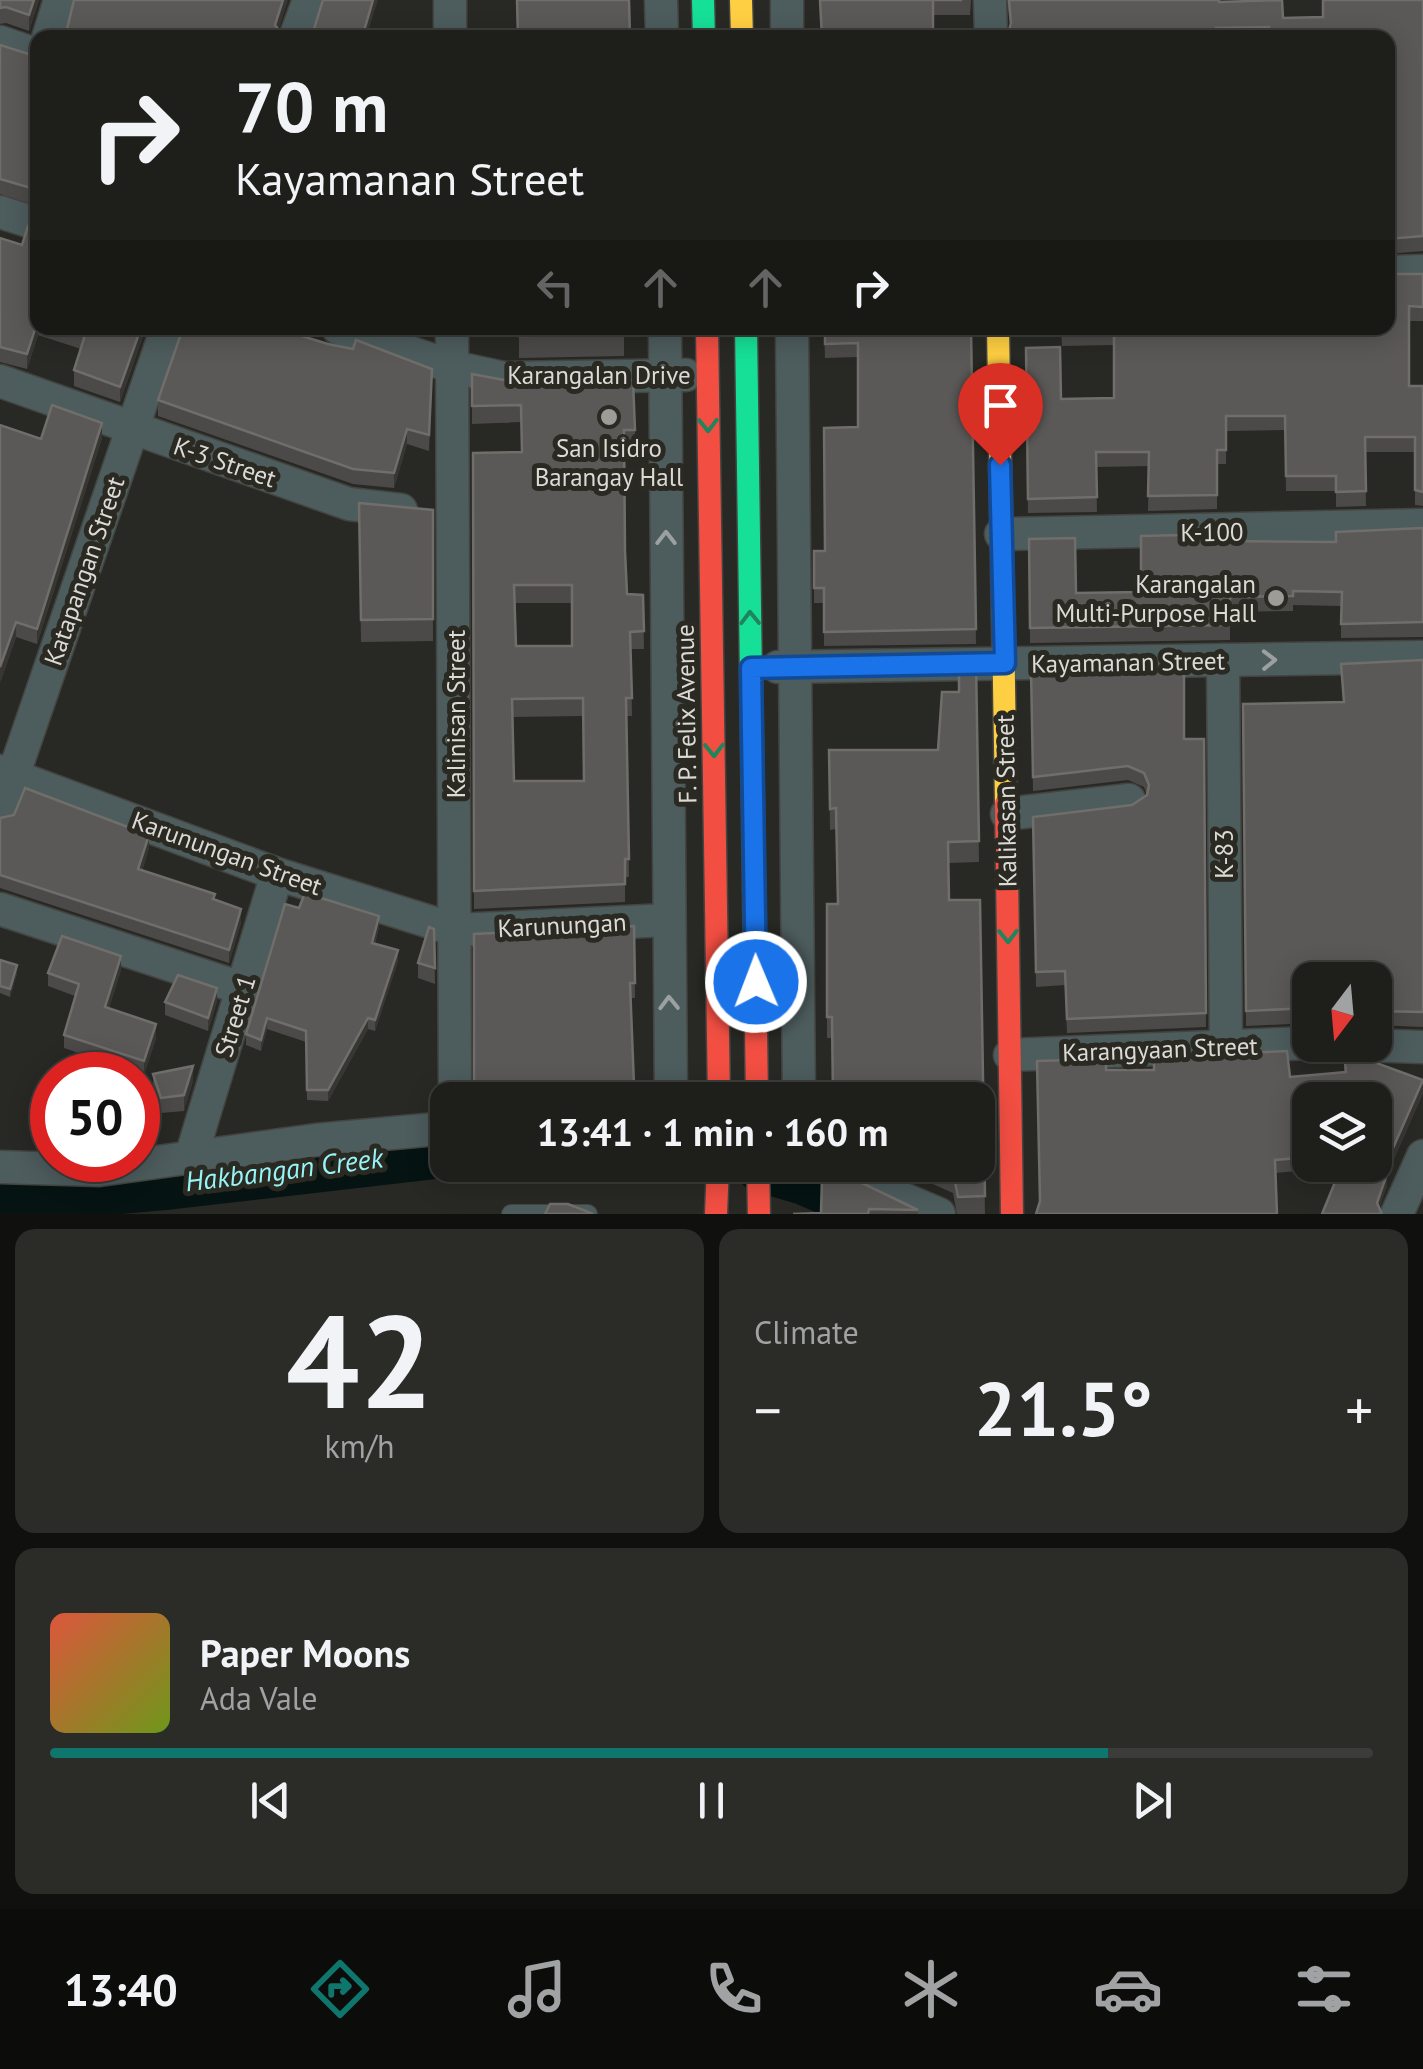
<!DOCTYPE html>
<html lang="en">
<head>
<meta charset="utf-8">
<style>
	:root { --surface:#1e1e1b; --page:#2b2b28; --text:#f1f3f6; --muted:#a1a2a3; --line:#3c3c3a; --accent:#0f766e }
	body { margin:0; font-family:"PT Sans",sans-serif; background:var(--page); color:var(--text); height:100vh; display:flex; flex-direction:column; font-size:38px; white-space:nowrap }
	* { box-sizing:border-box; margin:0 }
	p { font-size:32px; color:var(--muted) }
	.icon { flex:none; width:55px; height:55px; fill:none; stroke:currentColor; stroke-width:2; stroke-linecap:round; stroke-linejoin:round }
	.map { position:relative; height:1214px; overflow:hidden }
	.side { display:flex; flex-direction:column; gap:15px; padding:15px; background:#10100f; flex:1 }
	.side>* { flex:none }
	.top-card { position:absolute; left:30px; top:30px; width:1365px; height:305px; border-radius:20px; box-shadow:0 5px 25px #0003,0 0 0 2px var(--line); background:#1e1e1b; color:var(--text); overflow:hidden }
	.needle { width:65px; rotate:196deg }
	.tools { position:absolute; left:1292px; top:962px; display:grid; gap:20px }
	.tools a { display:grid; place-items:center; width:100px; height:100px; border-radius:20px; background:var(--surface); box-shadow:0 5px 25px #0003,0 0 0 2px var(--line); font-size:50px }
	.speed { position:absolute; left:30px; top:1052px; display:flex; gap:20px; font-size:50px; font-weight:700; text-align:center }
	.speed>* { display:grid; place-content:center; width:130px; height:130px; border-radius:50%; background:var(--surface); box-shadow:0 5px 25px #0003,0 0 0 2px var(--line); line-height:1 }
	.speed .limit { border:15px solid #d22; background:#fff; color:#111 }
	.pin { position:absolute; display:grid; place-items:center; width:85px; height:85px; color:#fff; margin:-102px -42px; border-radius:50% 50% 50% 0; rotate:-45deg; box-shadow:0 0 10px #0007 }
	.pin .icon { rotate:45deg }
	.me { position:absolute; width:110px; margin:-55px; rotate:359deg; stroke-linejoin:round; filter:drop-shadow(0 0 8px #0008) }
	.turn { display:flex; align-items:center; gap:35px; height:210px; padding:0 40px; font-size:45px }
	.turn .icon { width:130px; height:130px; stroke-width:2.5 }
	.turn b { display:block; font-size:70px; line-height:85px }
	.lanes { display:flex; align-items:center; height:95px; padding:0 40px; background:#0003; justify-content:center; gap:50px; direction:ltr }
	.lanes .off { opacity:.35 }
	.big { font-size:75px; font-weight:700; line-height:1.1 }
	.side .card { flex:1; display:flex; flex-direction:column; justify-content:center; gap:15px; min-width:0; padding:0 35px; border-radius:20px; background:var(--page) }
	.side .dial { align-items:center; gap:0 }
	.dial b { font-size:130px; line-height:1 }
	.song { display:flex; align-items:center; gap:30px }
	.cover { width:120px; height:120px; border-radius:15px; background:linear-gradient(135deg,hsl(10 70% 55%),hsl(80 70% 35%)) }
	.played { height:10px; border-radius:5px; background:linear-gradient(90deg,var(--accent) 80%,var(--line) 80%) }
	.keys { display:flex; justify-content:space-around; direction:ltr }
	.heat { display:flex; justify-content:space-between; align-items:center; font-size:55px; direction:ltr }
	.side .tiles { flex:1; display:grid; gap:15px; grid-template-columns:1fr 1fr }
	.card:last-child { grid-column:span 2 }
	.trip { position:absolute; left:430px; top:1082px; width:565px; height:100px; border-radius:20px; background:var(--surface); box-shadow:0 5px 25px #0003,0 0 0 2px var(--line); font-weight:700; line-height:100px; text-align:center }
	.menu { display:flex; height:160px; justify-content:space-around; align-items:center; background:#0c0c0b; color:var(--muted) }
	.menu .icon { width:70px; height:70px }
	.menu .active { color:var(--accent) }
	.menu b { font-size:45px; color:var(--text) }
	.map>svg:first-child { display:block }
	.lines { fill:none; stroke-linecap:round; stroke-linejoin:round }
	.river { stroke:#051313; stroke-width:55 }
	.lane-casing { stroke:#444441; stroke-width:20 }
	.street-casing { stroke:#444441; stroke-width:35 }
	.fast-casing { stroke:#444441; stroke-width:25 }
	.slow-casing { stroke:#444441; stroke-width:25 }
	.jam-casing { stroke:#444441; stroke-width:25 }
	.lane { stroke:#4d5c5d; stroke-width:18 }
	.street { stroke:#4d5c5d; stroke-width:32 }
	.fast { stroke:#16e098; stroke-width:22 }
	.slow { stroke:#ffcf43; stroke-width:22 }
	.jam { stroke:#f24e42; stroke-width:22 }
	.wall { fill:#4c4a48; fill-rule:evenodd }
	.shaded-wall { fill:#373633 }
	.building { fill:#5b5957; stroke:#6f6e6b; stroke-width:2.5; fill-rule:evenodd }
	.oneway { stroke:#20845d }
	.oneway2 { stroke:#9ba1a0 }
	.route-casing { stroke:#114b97; stroke-width:25 }
	.route { stroke:#1a73e8; stroke-width:18 }
	.poi-dot { fill:#9c9c98; stroke:#2a2922; stroke-width:4 }
	.labels { text-anchor:middle; dominant-baseline:central; stroke-width:10; stroke-linejoin:round; paint-order:stroke }
	.street-label { font-size:25px; fill:#dbdad6; stroke:#2a2922 }
	.poi-label { font-size:25px; fill:#dbdad6; stroke:#2a2922 }
	.water-label { font-size:28px; font-style:italic; fill:#97f4f7; stroke:#2a2922 }
</style>
</head>
<body>
<div class="map">
<svg width="1423" height="1214" viewBox="0 0 1423 1214">
	<rect width="100%" height="100%" fill="#282824"/>
	<g class="lines">
		<!-- river -->
		<g class="river">
			<polyline points="762,1165 806,1178 888,1214"/>
			<polyline points="0,1193 25,1195 170,1182 448,1150"/>
		</g>
		<!-- lane casing -->
		<g class="lane-casing">
			<polyline id="lane" points="511,1214 588,1214"/>
		</g>
		<!-- street casing -->
		<g class="street-casing">
			<g id="street">
				<polyline points="661,0 662,38"/>
				<polyline points="787,0 787,38"/>
				<polyline points="990,0 991,38"/>
				<polyline points="48,38 60,0"/>
				<polyline points="295,38 309,0"/>
				<polyline points="450,38 450,0"/>
				<polyline points="0,42 38,55"/>
				<polyline points="0,212 38,224"/>
				<polyline points="1388,272 1423,271"/>
				<polyline points="338,328 453,367 504,378 686,375"/>
				<polyline points="452,328 455,1100"/>
				<polyline points="665,328 671,1100"/>
				<polyline points="792,328 799,1100"/>
				<polyline points="0,381 349,504 401,510"/>
				<polyline points="1001,534 1423,525"/>
				<polyline points="1223,660 1226,1047"/>
				<polyline points="778,667 1423,657"/>
				<polyline points="0,771 277,874 456,930 668,920"/>
				<polyline points="0,814 167,328"/>
				<polyline points="1007,814 1129,800"/>
				<polyline points="0,909 244,989"/>
				<polyline points="1364,1045 1423,1047"/>
				<polyline points="1010,1055 1310,1043"/>
				<polyline points="191,1157 277,874"/>
				<polyline points="824,1165 939,1214"/>
				<polyline points="0,1167 99,1170 316,1140 448,1128"/>
				<polyline points="1397,1214 1423,1156"/>
			</g>
		</g>
		<!-- fast casing -->
		<g class="fast-casing">
			<g id="fast">
				<polyline points="703,0 704,38"/>
				<polyline points="746,328 754,888"/>
			</g>
		</g>
		<!-- slow casing -->
		<g class="slow-casing">
			<g id="slow">
				<polyline points="741,0 742,38"/>
				<polyline points="998,328 1006,804"/>
			</g>
		</g>
		<!-- jam casing -->
		<g class="jam-casing">
			<g id="jam">
				<polyline points="707,328 719,1100"/>
				<polyline points="1006,804 1012,1214"/>
				<polyline points="754,888 757,1100"/>
				<polyline points="758,1165 759,1214"/>
				<polyline points="716,1214 718,1165"/>
			</g>
		</g>
		<!-- lane -->
		<use href="#lane" class="lane"/>
		<!-- street -->
		<use href="#street" class="street"/>
		<!-- fast -->
		<use href="#fast" class="fast"/>
		<!-- slow -->
		<use href="#slow" class="slow"/>
		<!-- jam -->
		<use href="#jam" class="jam"/>
	</g>
	<!-- wall -->
	<g class="wall">
		<polygon points="0,0 39,0 29,31 6,23 0,24"/>
		<polygon points="820,0 971,0 970,15 933,15"/>
		<polygon points="1007,0 1219,0 1219,2 1283,18 1323,17 1423,0 1423,251 1388,254 1388,38 1003,38 1008,34 1010,26"/>
		<polygon points="0,45 38,57 38,206 0,194"/>
		<polygon points="0,238 38,328 146,328 120,402 74,386 74,370 81,349 38,335 27,369 0,362"/>
		<polygon points="1423,274 1423,321 1409,321 1409,386 1423,386 1423,506 1415,505 1415,452 1365,452 1366,506 1336,507 1336,491 1286,491 1285,430 1226,431 1226,464 1217,464 1217,509 1148,511 1149,466 1096,467 1097,512 1028,513 1026,348 1061,399 1114,398 1114,345 1062,346 1061,328"/>
		<polygon points="519,328 624,328 624,356 519,358"/>
		<polygon points="824,328 971,328 976,644 824,646 824,603 814,603 814,565 825,551 858,427 858,357 825,358"/>
		<path d="M472 374 635 430V448L624 447 625 551 627 594 643 595 644 649H631L632 716H627L629 877H625V902L474 909 473 453 522 452 521 422 472 424ZM514 603H572V646H516ZM583 716V781H514L512 717Z"/>
		<polygon points="432,384 429,451 407,444 394,488 353,484 158,416 158,400"/>
		<polygon points="102,438 37,644 16,637 0,683 41,439"/>
		<polygon points="359,503 433,510 433,641 361,642"/>
		<polygon points="1423,528 1423,637 1341,638 1341,606 1293,605 1293,611 1230,612 1230,640 1030,643 1029,539 1076,593 1141,592 1228,541 1336,542"/>
		<polygon points="1423,660 1423,1027 1375,1025 1375,980 1310,980 1310,1023 1246,1026 1243,704 1343,702 1341,664"/>
		<polygon points="976,663 979,862 948,863 949,900 980,900 985,1214 957,1214 953,1193 890,1165 978,1165 832,1038 827,1038 827,904 837,904 836,829 830,830 829,750 938,750 959,692"/>
		<polygon points="1031,669 1184,739 1204,739 1206,1027 1067,1033 1065,985 1036,987 1033,817 1132,805 1147,795 1144,787 1128,780 1033,791"/>
		<polygon points="0,818 149,848 142,871 215,900 241,923 229,963 0,888"/>
		<polygon points="634,926 635,998 630,998 634,1100 474,1100 474,934"/>
		<polygon points="379,927 375,944 398,961 375,1031 368,1029 328,1101 307,1100 306,1042 267,1029 261,1051 246,1045 246,1034"/>
		<polygon points="434,929 435,984 418,978 418,963"/>
		<polygon points="0,960 17,973 10,997 0,993"/>
		<polygon points="121,970 109,1008 156,1038 144,1075 64,1048 64,1035 75,996 48,986 48,973"/>
		<polygon points="217,1001 208,1031 165,1015 165,1002"/>
		<path d="M1344 1051 1423 1080V1093L1390 1168H1374L1387 1187 1341 1167 1275 1173 1039 1202 1106 1070 1290 1077 1344 1072ZM1310 1100H1375V1165H1310Z"/>
		<polygon points="153,1074 193,1081 184,1111 161,1113 153,1089"/>
		<polygon points="822,1178 918,1210 918,1214 793,1214 821,1213"/>
	</g>
	<!-- shaded-wall -->
	<g class="shaded-wall">
		<polygon points="34,0 39,0 29,31 29,15"/>
		<polygon points="283,0 288,0 276,38 275,25"/>
		<polygon points="373,0 378,0 366,38 362,38"/>
		<polygon points="38,320 38,335 27,369 27,354"/>
		<polygon points="141,328 146,328 120,402 120,387"/>
		<polygon points="102,423 102,438 37,644 37,629"/>
		<polygon points="407,429 407,444 394,488 394,473"/>
		<polygon points="16,622 16,637 0,683 0,667"/>
		<polygon points="149,835 149,848 138,883 138,869"/>
		<polygon points="241,909 241,923 229,963 229,950"/>
		<polygon points="379,916 379,927 372,954 372,943"/>
		<polygon points="398,950 398,961 375,1031 375,1020"/>
		<polygon points="121,956 121,970 105,1021 105,1007"/>
		<polygon points="17,965 17,973 10,997 10,989"/>
		<polygon points="217,988 217,1001 208,1031 208,1018"/>
		<polygon points="267,1018 267,1029 261,1051 261,1040"/>
		<polygon points="368,1018 368,1029 328,1101 328,1090"/>
		<polygon points="156,1024 156,1038 144,1075 144,1061"/>
		<polygon points="193,1066 193,1081 184,1111 184,1095"/>
		<polygon points="1423,1080 1423,1093 1390,1168 1390,1155"/>
		<polygon points="1387,1174 1387,1187 1377,1214 1377,1203"/>
	</g>
	<!-- building -->
	<g class="building">
		<polygon points="0,0 34,0 29,15 6,7 0,8"/>
		<polygon points="74,0 283,0 275,25 285,38 62,38 67,29"/>
		<polygon points="323,0 373,0 362,38 304,38 314,29"/>
		<polygon points="517,0 629,0 630,38 518,38"/>
		<polygon points="820,0 962,0 933,0 933,38 822,38"/>
		<polygon points="1009,0 1219,0 1219,2 1282,0 1283,18 1323,17 1323,0 1423,0 1423,236 1388,239 1388,38 1269,38 1269,27 1216,28 1216,38 1003,38 1008,34 1011,23"/>
		<polygon points="0,45 38,57 38,190 0,179"/>
		<polygon points="28,226 38,227 38,320 27,354 0,347 0,238 22,245"/>
		<polygon points="1388,274 1423,274 1423,307 1409,306 1409,386 1423,386 1423,492 1415,490 1415,437 1365,437 1366,491 1336,492 1336,476 1286,476 1285,416 1226,416 1226,450 1217,450 1217,495 1148,496 1149,452 1096,452 1097,497 1028,499 1026,348 1060,347 1061,399 1114,398 1114,330 1062,331 1062,328 1388,328"/>
		<polygon points="62,328 141,328 120,387 74,370 85,335"/>
		<polygon points="183,328 276,328 328,344 353,349 356,340 432,369 429,435 407,429 394,473 353,469 158,400"/>
		<polygon points="519,328 624,328 624,334 519,336"/>
		<polygon points="825,328 971,328 976,629 824,632 824,588 814,588 814,551 825,551 824,428 858,427 858,343 825,344"/>
		<path d="M472 374 504 380H633L635 430H624L625 551 627 594 643 595 644 631 630 632 632 698H626L629 859H625V884L474 891 473 453 522 452 521 405 472 406ZM514 585H572V646H516ZM583 698 584 781H514L512 699Z"/>
		<polygon points="52,405 102,423 37,629 16,622 0,667 0,425 41,439"/>
		<polygon points="359,503 433,510 433,619 361,620"/>
		<polygon points="1423,528 1423,622 1341,624 1342,592 1293,591 1293,596 1230,597 1230,625 1030,628 1029,539 1075,538 1076,593 1141,592 1141,536 1228,534 1228,541 1336,542 1336,532"/>
		<polygon points="1423,660 1423,1012 1375,1011 1375,980 1310,980 1310,1008 1246,1011 1243,704 1344,702 1341,664"/>
		<polygon points="959,663 976,663 979,841 948,842 949,900 980,900 985,1196 958,1197 953,1172 937,1165 978,1165 978,1100 833,1100 832,1017 827,1017 827,904 838,904 836,808 830,809 829,750 938,750 942,692 959,692"/>
		<polygon points="1184,667 1184,739 1204,739 1206,1013 1067,1019 1065,971 1036,972 1033,817 1132,805 1147,795 1149,785 1144,773 1128,766 1033,777 1031,669"/>
		<polygon points="25,788 149,835 138,869 215,894 213,899 241,909 229,950 0,875 0,818 14,815"/>
		<polygon points="305,893 379,916 372,943 398,950 375,1020 368,1018 328,1090 307,1090 306,1031 267,1018 261,1040 246,1034 285,904 299,908"/>
		<polygon points="634,926 635,983 630,983 634,1085 474,1090 474,934"/>
		<polygon points="429,927 434,929 435,968 418,963"/>
		<polygon points="62,936 121,956 105,1007 156,1024 144,1061 64,1035 79,984 48,973"/>
		<polygon points="0,960 17,965 10,989 0,986"/>
		<polygon points="178,975 217,988 208,1018 165,1002"/>
		<polygon points="1287,1051 1290,1077 1346,1072 1344,1051 1423,1080 1390,1155 1375,1156 1375,1100 1310,1100 1310,1157 1275,1160 1277,1214 1036,1214 1040,1201 1037,1061 1106,1059 1106,1070 1154,1070 1154,1057"/>
		<polygon points="193,1066 184,1095 161,1098 153,1074"/>
		<polygon points="1342,1165 1367,1165 1387,1174 1377,1203 1382,1214 1322,1214"/>
		<polygon points="822,1178 860,1182 918,1210 869,1209 868,1214 793,1214 821,1213"/>
		<polygon points="550,1204 568,1204 593,1214 545,1214"/>
	</g>
	<!-- one-way arrows -->
	<defs><path id="oneway-chevron" d="M-2-3.5L2.5 0L-2 3.5" fill="none" stroke-width="1.6" stroke-linecap="round" stroke-linejoin="round" transform="scale(2.5)"/></defs>
	<g class="oneway">
		<use href="#oneway-chevron" transform="translate(708 425) rotate(89)"/>
		<use href="#oneway-chevron" transform="translate(750 618) rotate(-91)"/>
		<use href="#oneway-chevron" transform="translate(714 750) rotate(89)"/>
		<use href="#oneway-chevron" transform="translate(1008 936) rotate(89)"/>
	</g>
	<g class="oneway2">
		<use href="#oneway-chevron" transform="translate(666 538) rotate(-90)"/>
		<use href="#oneway-chevron" transform="translate(1269 660) rotate(-1)"/>
		<use href="#oneway-chevron" transform="translate(669 1003) rotate(-91)"/>
	</g>
	<g class="lines">
		<!-- route casing -->
		<g class="route-casing">
			<polyline id="route" points="756,982 751,668 1005,663 1000,465"/>
		</g>
		<!-- route -->
		<use href="#route" class="route"/>
	</g>
	<!-- markers -->
	<g class="poi-dot">
		<circle cx="609" cy="417" r="10"/>
		<circle cx="1276" cy="598" r="10"/>
	</g>
	<g class="labels">
		<!-- street labels -->
		<g class="street-label">
			<text x="599" y="375">Karangalan Drive</text>
			<text transform="translate(225 462) rotate(19)">K-3 Street</text>
			<text transform="translate(1212 532) rotate(-1)">K-100</text>
			<text transform="translate(84 571) rotate(-71)">Katapangan Street</text>
			<text transform="translate(1128 662) rotate(-1)">Kayamanan Street</text>
			<text transform="translate(456 714) rotate(-90)">Kalinisan Street</text>
			<text transform="translate(686 714) rotate(-91)">F. P. Felix Avenue</text>
			<text transform="translate(1006 801) rotate(-91)">Kalikasan Street</text>
			<text transform="translate(227 853) rotate(20)">Karunungan Street</text>
			<text transform="translate(1224 854) rotate(-90)">K-83</text>
			<text transform="translate(562 925) rotate(-3)">Karunungan</text>
			<text transform="translate(235 1016) rotate(-73)">Street 1</text>
			<text transform="translate(1160 1049) rotate(-2)">Karangyaan Street</text>
		</g>
		<!-- poi labels -->
		<g class="poi-label">
			<text x="609" y="448">San Isidro<tspan x="609" dy="29">Barangay Hall</tspan></text>
			<text x="1256" y="584" text-anchor="end">Karangalan<tspan x="1256" dy="29">Multi-Purpose Hall</tspan></text>
		</g>
		<!-- water labels -->
		<g class="water-label">
			<text transform="translate(284 1169) rotate(-7)">Hakbangan Creek</text>
		</g>
	</g>
</svg>
<div class="tools">
<a><svg class="needle" viewBox="-14 -14 28 28"><path d="M0-13l5 13h-10z" fill="#e53935"/><path d="M0 13l5-13h-10z" fill="#a1a2a3"/></svg></a>
<a><svg class="icon" aria-label="layers" viewBox="0 0 24 24"><path d="M12 4l9 5-9 5-9-5zM3 14l9 5 9-5"/></svg></a>
</div>
<div class="speed"><div class="limit">50</div></div>
<div class="pin" style="left:1000px;top:465px;background:#d93025"><svg class="icon" aria-label="arrive" viewBox="0 0 24 24"><path d="M6 21V4h12l-3 4 3 4H6"/></svg></div>
<svg class="me" style="left:756px;top:982px" viewBox="-20 -20 40 40"><circle r="17" fill="#1a73e8" stroke="#fff" stroke-width="3"/><path d="M0-11L8 9 0 5-8 9z" fill="#fff"/></svg>
<div class="trip">13:41 · 1 min · 160 m</div>
<div class="top-card">
<div class="turn"><svg class="icon" aria-label="right" viewBox="0 0 24 24"><path d="M7 20v-9h11M14 6l5 5-5 5"/></svg><div><b>70 m</b>Kayamanan Street</div></div>
<div class="lanes"><svg class="icon off" aria-label="left" viewBox="0 0 24 24"><path d="M17 20v-9H6M10 6l-5 5 5 5"/></svg><svg class="icon off" aria-label="ahead" viewBox="0 0 24 24"><path d="M12 20V5M6 11l6-6 6 6"/></svg><svg class="icon off" aria-label="ahead" viewBox="0 0 24 24"><path d="M12 20V5M6 11l6-6 6 6"/></svg><svg class="icon" aria-label="right" viewBox="0 0 24 24"><path d="M7 20v-9h11M14 6l5 5-5 5"/></svg></div>
</div>
</div>
<section class="side">
<div class="tiles">
<div class="card dial"><b>42</b><p>km/h</p></div>
<div class="card"><p>Climate</p>
<div class="heat"><a>−</a><b class="big">21.5°</b><a>+</a></div>
</div>
<div class="card">
<div class="song"><i class="cover"></i><div><b>Paper Moons</b><p>Ada Vale</p></div></div>
<div class="played"></div>
<div class="keys"><svg class="icon" aria-label="previous" viewBox="0 0 24 24"><path d="M18 5L8 12l10 7zM5 5v14"/></svg><svg class="icon" aria-label="pause" viewBox="0 0 24 24"><path d="M8 5v14M16 5v14"/></svg><svg class="icon" aria-label="next" viewBox="0 0 24 24"><path d="M6 5l10 7-10 7zM19 5v14"/></svg></div>
</div>
</div>
</section>
<nav class="menu">
<b>13:40</b>
<svg class="icon active" aria-label="directions" viewBox="0 0 24 24"><path d="M12 3l9 9-9 9-9-9zM9 14v-3h6M13 9l2 2-2 2"/></svg>
<svg class="icon" aria-label="music" viewBox="0 0 24 24"><path d="M9 18V5l10-2v13"/><circle cx="6" cy="18" r="3"/><circle cx="16" cy="16" r="3"/></svg>
<svg class="icon" aria-label="phone" viewBox="0 0 24 24"><path d="M5 4h4l2 5-3 2q2 4 5 5l2-3 5 2v4C11 20 4 13 5 4z"/></svg>
<svg class="icon" aria-label="climate" viewBox="0 0 24 24"><path d="M12 3v18M4 7l16 10M4 17L20 7"/></svg>
<svg class="icon" aria-label="car" viewBox="0 0 24 24"><path d="M5 17H2v-5l4-1 3-4h7l3 4 3 1v5h-3M9 17h6M6 11h13"/><circle cx="7" cy="17" r="2"/><circle cx="17" cy="17" r="2"/></svg>
<svg class="icon" aria-label="filters" viewBox="0 0 24 24"><path d="M4 7h16M4 17h16"/><circle cx="9" cy="7" r="2"/><circle cx="15" cy="17" r="2"/></svg>
</nav>
</body>
</html>
